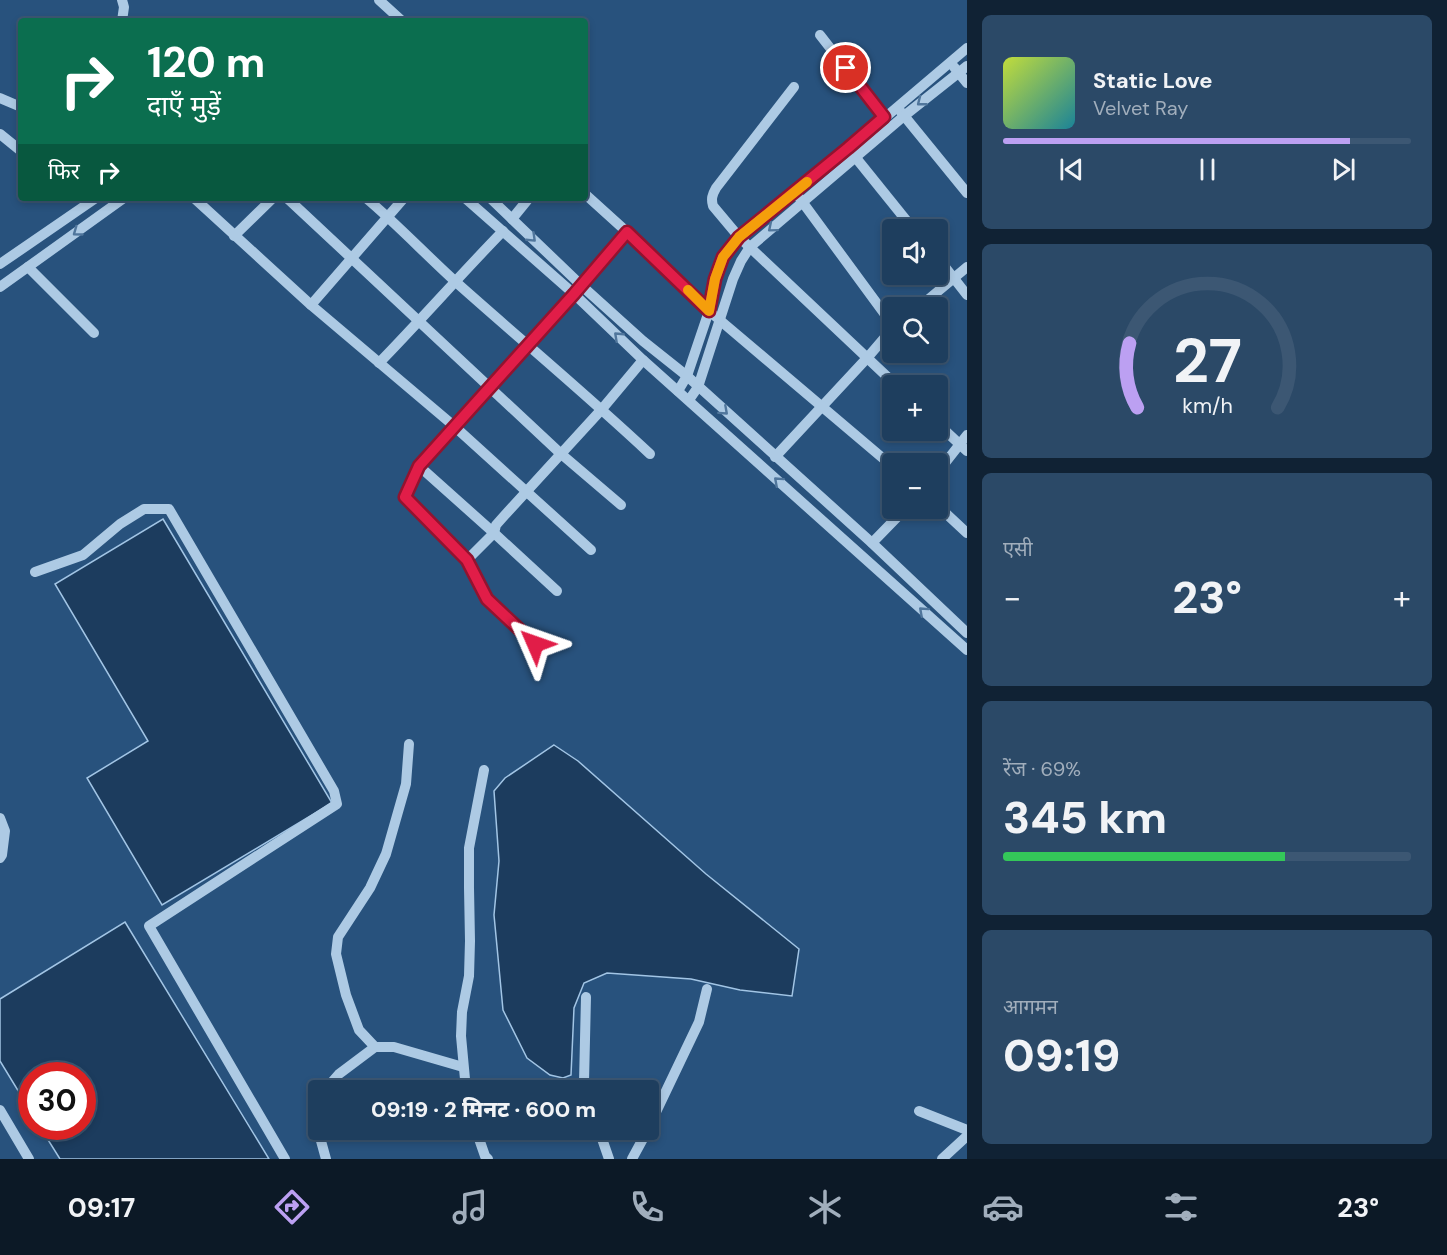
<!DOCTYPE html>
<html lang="hi">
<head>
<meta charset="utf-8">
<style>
	:root { --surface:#1e3e5e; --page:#2b4967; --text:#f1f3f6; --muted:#a1aebc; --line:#3c5773; --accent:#bca0f2 }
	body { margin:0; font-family:"DM Sans","Noto Sans Devanagari",sans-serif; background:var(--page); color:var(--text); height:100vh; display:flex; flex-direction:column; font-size:22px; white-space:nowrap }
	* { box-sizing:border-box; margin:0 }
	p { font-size:20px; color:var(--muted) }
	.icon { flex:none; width:33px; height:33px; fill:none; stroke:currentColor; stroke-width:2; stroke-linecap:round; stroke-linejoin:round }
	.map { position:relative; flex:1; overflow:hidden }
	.drawer { display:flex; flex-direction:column; gap:15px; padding:15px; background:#102234; width:480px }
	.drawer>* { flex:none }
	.banner { position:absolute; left:18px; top:18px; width:570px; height:183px; border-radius:6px; box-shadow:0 3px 9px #0003,0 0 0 2px var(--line); background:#0b6e4f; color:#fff; overflow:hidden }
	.fabs { position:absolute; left:882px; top:219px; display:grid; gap:12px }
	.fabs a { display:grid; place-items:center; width:66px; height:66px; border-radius:6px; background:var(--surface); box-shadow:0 3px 9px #0003,0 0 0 2px var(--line); font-size:30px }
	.speed { position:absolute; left:18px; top:1062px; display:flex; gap:12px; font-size:30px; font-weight:700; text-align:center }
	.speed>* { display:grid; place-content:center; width:78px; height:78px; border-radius:50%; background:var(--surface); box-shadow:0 3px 9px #0003,0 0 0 2px var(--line); line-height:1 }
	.speed .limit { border:9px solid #d22; background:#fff; color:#111 }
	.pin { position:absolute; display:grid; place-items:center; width:51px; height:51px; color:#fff; margin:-26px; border:3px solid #fff; border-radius:50%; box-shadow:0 2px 6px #0007 }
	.me { position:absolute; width:66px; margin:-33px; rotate:313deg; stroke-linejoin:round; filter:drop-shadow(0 0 4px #0008) }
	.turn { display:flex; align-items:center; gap:21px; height:126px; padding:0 30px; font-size:27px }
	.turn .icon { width:78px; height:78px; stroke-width:2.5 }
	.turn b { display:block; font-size:42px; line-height:51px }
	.then { display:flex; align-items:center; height:57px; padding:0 30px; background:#0003; gap:12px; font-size:22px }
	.big { font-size:45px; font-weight:800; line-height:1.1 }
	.drawer .card { flex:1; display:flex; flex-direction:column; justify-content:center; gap:9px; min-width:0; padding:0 21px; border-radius:9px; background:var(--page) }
	.drawer .dial { align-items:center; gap:0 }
	.dial svg { height:156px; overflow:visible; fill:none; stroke:var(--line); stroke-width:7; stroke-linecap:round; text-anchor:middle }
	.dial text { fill:var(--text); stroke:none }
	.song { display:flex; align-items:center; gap:18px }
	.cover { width:72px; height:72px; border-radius:9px; background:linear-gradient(135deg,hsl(70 70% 55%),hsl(190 70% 35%)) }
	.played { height:6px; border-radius:3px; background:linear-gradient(90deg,var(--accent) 85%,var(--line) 85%) }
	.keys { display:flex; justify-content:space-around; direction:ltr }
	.heat { display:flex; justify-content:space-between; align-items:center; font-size:33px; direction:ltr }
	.charge { height:9px; border-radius:4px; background:linear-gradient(90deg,#34c759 69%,var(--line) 0) }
	.trip { position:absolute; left:308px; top:1080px; width:351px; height:60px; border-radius:6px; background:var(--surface); box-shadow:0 3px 9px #0003,0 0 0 2px var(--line); font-weight:800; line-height:60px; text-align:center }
	.dock { display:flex; height:96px; justify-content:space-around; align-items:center; background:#0c1926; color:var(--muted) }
	.dock .icon { width:42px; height:42px }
	.dock .selected { color:var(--accent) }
	.dock b { font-size:27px; color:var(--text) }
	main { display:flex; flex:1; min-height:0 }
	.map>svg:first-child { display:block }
	.water { fill:#1c3c5e; stroke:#a2c5e5; stroke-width:1.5 }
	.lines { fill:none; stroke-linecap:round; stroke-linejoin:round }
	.minor { stroke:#adcae4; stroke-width:10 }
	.oneway { stroke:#50769c }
	.route-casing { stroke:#92132f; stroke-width:15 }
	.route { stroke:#e11d48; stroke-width:10 }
	.slow { stroke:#f59e0b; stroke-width:10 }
</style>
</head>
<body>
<main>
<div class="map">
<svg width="967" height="1159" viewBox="0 0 967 1159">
	<rect width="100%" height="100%" fill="#28527d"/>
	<!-- water -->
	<g class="water">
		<polygon points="163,519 332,803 162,905 87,778 148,741 55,584"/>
		<polygon points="554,745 578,761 706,874 799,949 792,996 740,990 691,979 607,973 584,983 574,1008 571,1075 563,1078 550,1075 527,1058 503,1010 494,915 499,861 494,791 505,778"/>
		<polygon points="125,922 269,1159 60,1159 40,1127 82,1126 82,1076 32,1076 31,1112 0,1061 0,999"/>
	</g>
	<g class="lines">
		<!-- minor -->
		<g class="minor">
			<polyline points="379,0 402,21"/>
			<polyline points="122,21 124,7 122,0"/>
			<polyline points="820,35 884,117"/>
			<polyline points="954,67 967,83"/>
			<path d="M794 87 716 188C712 195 711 199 713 206L739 237 897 386"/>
			<polyline points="0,98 21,107"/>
			<polyline points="901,112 967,193"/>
			<polyline points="0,134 21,151"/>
			<polyline points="852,153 914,230"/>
			<polyline points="585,194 627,232"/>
			<polyline points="798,196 892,324"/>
			<polyline points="194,198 311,305 454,426 591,550"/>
			<polyline points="287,198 560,453 621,505"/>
			<path d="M366 198C398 225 426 255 457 283 521 340 587 395 650 454"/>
			<polyline points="465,198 574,294 643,360 967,650"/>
			<polyline points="490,198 582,286 643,341 687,376 872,543 967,633"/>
			<polyline points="512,219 529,198"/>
			<polyline points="234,236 273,198"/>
			<polyline points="938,258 967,295"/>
			<polyline points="0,264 96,198"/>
			<polyline points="28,267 94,333"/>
			<polyline points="0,287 124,198"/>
			<polyline points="311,305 404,198"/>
			<polyline points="918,308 967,267"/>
			<path d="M379 363C421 320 461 274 503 231"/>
			<polyline points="678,391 687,376 709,311 715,279 723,257 739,237 848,149 967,48"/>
			<polyline points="689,400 698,387 733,279 741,261 750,247 904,116 967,66"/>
			<polyline points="938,424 967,451"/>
			<polyline points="775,457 868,357 892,329"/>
			<polyline points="419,466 494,533 557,591"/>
			<polyline points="938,472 967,435"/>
			<polyline points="938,506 967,533"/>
			<polyline points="872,543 906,508"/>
			<polyline points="467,560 494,533 496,525 504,516 602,409 643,360"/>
			<polyline points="35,572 83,555 120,524 144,509 169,509 334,791 337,804 149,926 285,1159"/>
			<polyline points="535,644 487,599 467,560 405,497 419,466 490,386 574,294 627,232 709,311 892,466"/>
			<polyline points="409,744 406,784 386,854 370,888 338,937 336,954 346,995 359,1030 375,1047 394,1047 463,1067"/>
			<polyline points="0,818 5,831 2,855 0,858"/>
			<polyline points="586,997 584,1082 586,1090"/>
			<polyline points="325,1090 339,1074 375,1047"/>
			<polyline points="466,1090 461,1036 462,1012 469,976 470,941 469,888 469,848 484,770"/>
			<polyline points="318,1098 316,1100 318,1129"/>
			<polyline points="0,1110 29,1159"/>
			<polyline points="919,1111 967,1130"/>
			<polyline points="318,1130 326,1159"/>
			<polyline points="476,1130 485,1156 488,1159"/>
			<polyline points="599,1130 609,1159"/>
			<polyline points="632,1159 645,1135 699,1022 707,989"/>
			<polyline points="942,1159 967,1136"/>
		</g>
	</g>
	<!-- one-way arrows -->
	<defs><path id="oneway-chevron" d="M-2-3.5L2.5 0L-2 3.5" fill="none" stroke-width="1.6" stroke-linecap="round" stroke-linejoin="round" transform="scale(1.5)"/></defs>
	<g class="oneway">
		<use href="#oneway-chevron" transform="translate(921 102) rotate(142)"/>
		<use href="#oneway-chevron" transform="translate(772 228) rotate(140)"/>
		<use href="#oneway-chevron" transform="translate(77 232) rotate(144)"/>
		<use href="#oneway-chevron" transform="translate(532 238) rotate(44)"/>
		<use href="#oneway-chevron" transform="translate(618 336) rotate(-137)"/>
		<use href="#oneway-chevron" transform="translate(724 411) rotate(42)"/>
		<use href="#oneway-chevron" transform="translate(778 481) rotate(-138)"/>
		<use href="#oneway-chevron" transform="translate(923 611) rotate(-138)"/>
	</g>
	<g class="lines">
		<!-- route casing -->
		<g class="route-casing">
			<polyline id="route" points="535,644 487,599 467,560 405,497 419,466 574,294 627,232 709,311 715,279 723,257 739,237 848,148 884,117 846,68"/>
		</g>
		<!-- route -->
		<use href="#route" class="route"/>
		<!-- slow -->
		<polyline class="slow" points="688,290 709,311 715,279 723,257 739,237 807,182"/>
	</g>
</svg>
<div class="fabs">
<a><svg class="icon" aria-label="sound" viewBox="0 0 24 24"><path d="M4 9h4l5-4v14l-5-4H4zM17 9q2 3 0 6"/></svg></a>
<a><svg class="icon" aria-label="search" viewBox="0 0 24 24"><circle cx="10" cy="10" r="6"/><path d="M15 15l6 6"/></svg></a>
<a>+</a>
<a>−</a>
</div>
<div class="speed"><div class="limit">30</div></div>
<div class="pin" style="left:846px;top:68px;background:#d93025"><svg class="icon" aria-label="arrive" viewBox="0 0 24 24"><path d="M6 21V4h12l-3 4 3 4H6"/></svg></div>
<svg class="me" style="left:535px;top:644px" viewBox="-20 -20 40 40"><path d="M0-17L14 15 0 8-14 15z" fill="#e11d48" stroke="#fff" stroke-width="4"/></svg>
<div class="trip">09:19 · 2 मिनट · 600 m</div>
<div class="banner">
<div class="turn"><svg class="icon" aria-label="right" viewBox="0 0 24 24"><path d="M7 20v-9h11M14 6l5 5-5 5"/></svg><div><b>120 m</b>दाएँ मुड़ें</div></div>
<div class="then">फिर<svg class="icon" aria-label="right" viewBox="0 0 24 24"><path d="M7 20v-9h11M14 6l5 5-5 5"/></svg></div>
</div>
</div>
<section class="drawer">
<div class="card">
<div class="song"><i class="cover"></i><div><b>Static Love</b><p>Velvet Ray</p></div></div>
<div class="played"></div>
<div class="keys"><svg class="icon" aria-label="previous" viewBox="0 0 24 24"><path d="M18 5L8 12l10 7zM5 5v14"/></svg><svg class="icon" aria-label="pause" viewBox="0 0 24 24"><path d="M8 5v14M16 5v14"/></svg><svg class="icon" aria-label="next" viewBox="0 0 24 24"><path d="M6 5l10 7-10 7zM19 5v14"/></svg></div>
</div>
<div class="card dial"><svg viewBox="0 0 100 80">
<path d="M14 69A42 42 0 1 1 86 69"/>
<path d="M14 69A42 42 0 0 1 10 36" stroke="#bca0f2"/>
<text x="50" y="56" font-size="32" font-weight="700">27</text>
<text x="50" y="72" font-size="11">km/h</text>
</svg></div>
<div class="card"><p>एसी</p>
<div class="heat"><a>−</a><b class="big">23°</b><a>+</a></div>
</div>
<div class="card"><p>रेंज · 69%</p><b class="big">345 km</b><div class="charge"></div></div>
<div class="card"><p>आगमन</p><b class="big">09:19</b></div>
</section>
</main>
<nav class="dock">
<b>09:17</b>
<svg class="icon selected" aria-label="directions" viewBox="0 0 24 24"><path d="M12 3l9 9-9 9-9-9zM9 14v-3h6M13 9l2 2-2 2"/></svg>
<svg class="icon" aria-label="music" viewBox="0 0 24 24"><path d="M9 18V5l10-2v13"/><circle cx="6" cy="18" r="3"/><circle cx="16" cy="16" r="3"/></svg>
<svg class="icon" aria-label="phone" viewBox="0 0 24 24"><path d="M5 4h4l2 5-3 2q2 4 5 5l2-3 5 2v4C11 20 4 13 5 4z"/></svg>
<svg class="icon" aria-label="climate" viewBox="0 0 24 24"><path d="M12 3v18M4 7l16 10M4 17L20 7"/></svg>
<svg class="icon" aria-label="car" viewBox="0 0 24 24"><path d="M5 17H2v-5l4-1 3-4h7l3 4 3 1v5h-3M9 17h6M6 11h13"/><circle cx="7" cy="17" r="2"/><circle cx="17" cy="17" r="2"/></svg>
<svg class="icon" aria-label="filters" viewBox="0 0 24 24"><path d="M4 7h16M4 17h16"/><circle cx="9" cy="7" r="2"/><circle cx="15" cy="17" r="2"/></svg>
<b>23°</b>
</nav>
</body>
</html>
